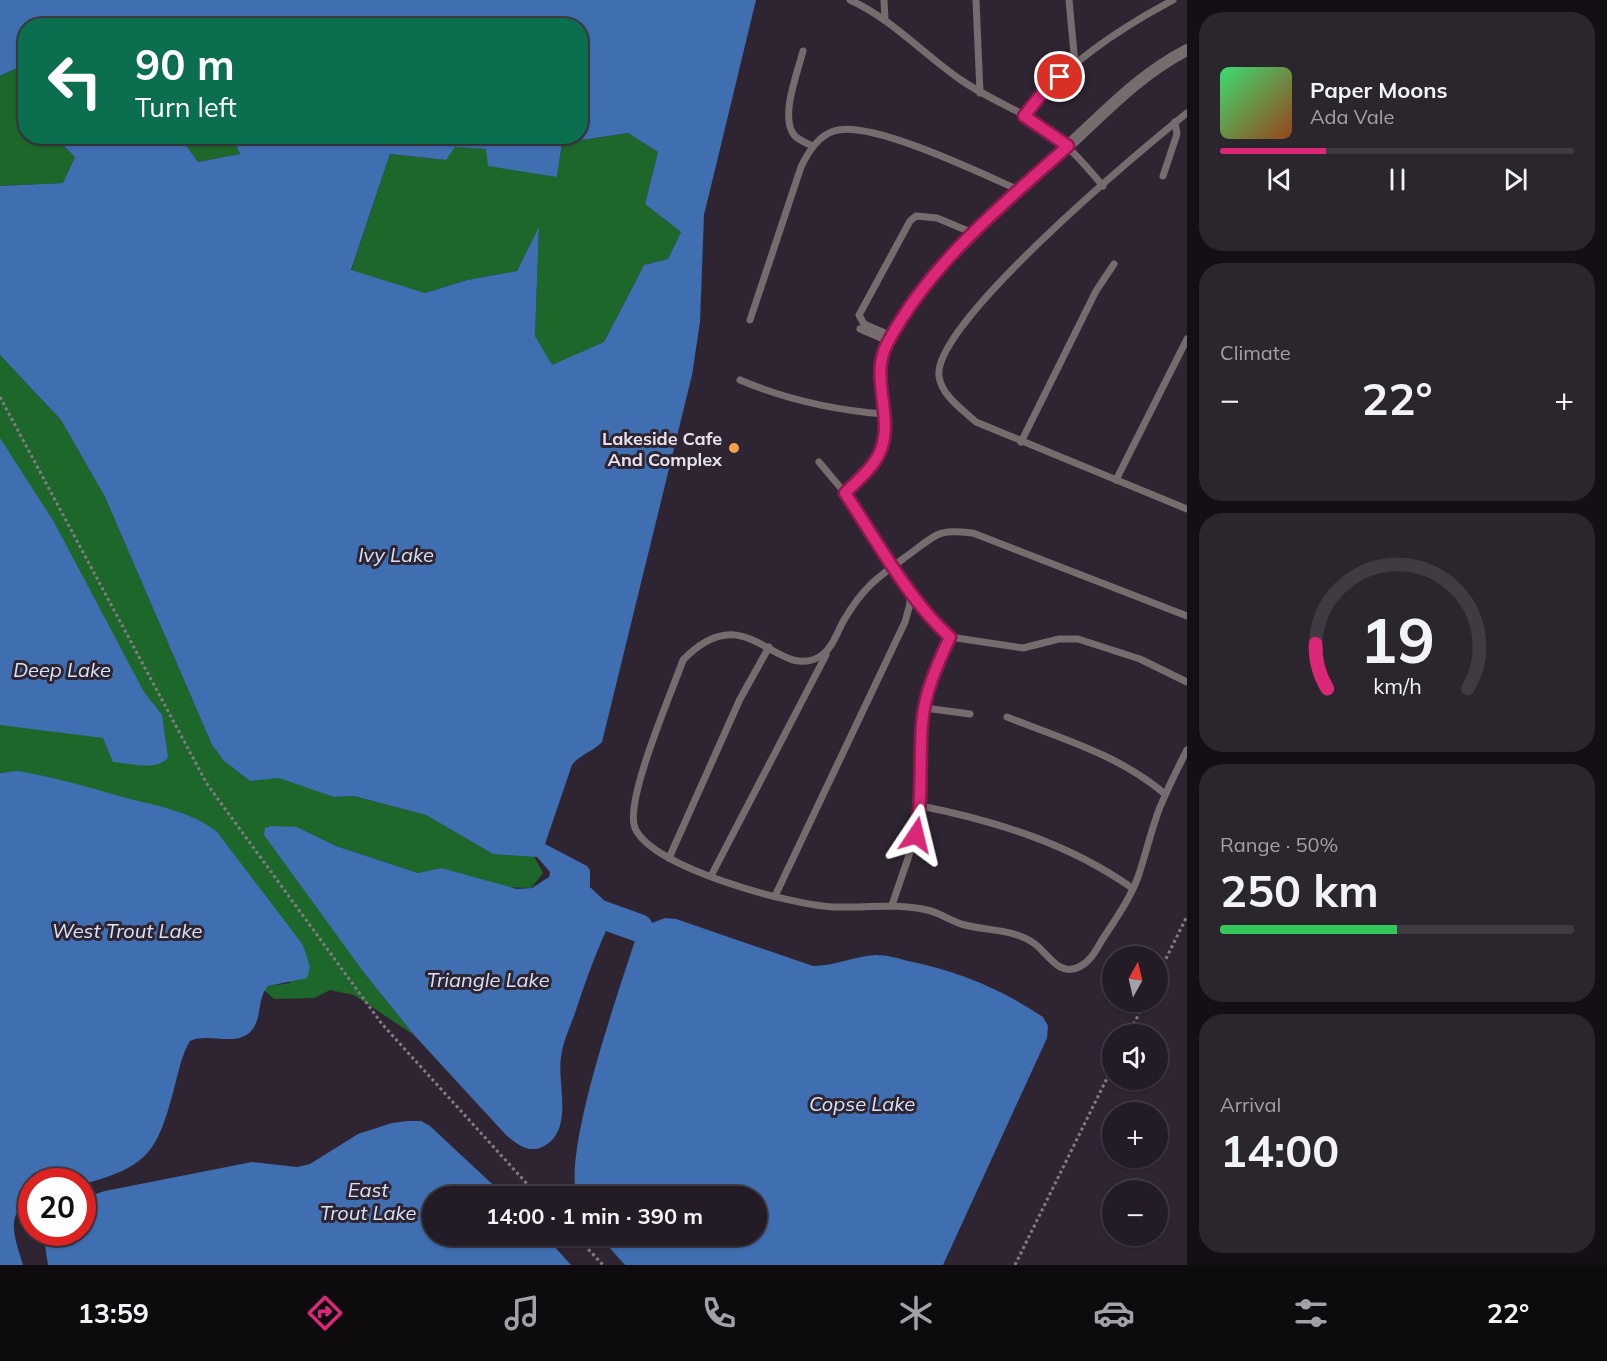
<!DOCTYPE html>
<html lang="en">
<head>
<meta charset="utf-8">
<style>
	:root { --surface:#231c26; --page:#2b252e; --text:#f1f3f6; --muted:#a3a1a7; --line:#403a43; --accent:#db2777 }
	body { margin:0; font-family:Mulish,sans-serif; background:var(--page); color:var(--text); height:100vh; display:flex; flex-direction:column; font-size:22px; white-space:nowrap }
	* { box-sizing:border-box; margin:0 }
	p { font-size:20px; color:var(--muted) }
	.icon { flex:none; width:33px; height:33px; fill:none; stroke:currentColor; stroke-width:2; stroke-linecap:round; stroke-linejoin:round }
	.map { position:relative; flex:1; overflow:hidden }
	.panel { display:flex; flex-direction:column; gap:12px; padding:12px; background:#130f15; width:420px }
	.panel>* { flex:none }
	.top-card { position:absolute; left:18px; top:18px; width:570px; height:126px; border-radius:24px; box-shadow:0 2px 4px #0004,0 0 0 2px var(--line); background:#0b6e4f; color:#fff; overflow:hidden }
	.needle { width:39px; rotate:8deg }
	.buttons { position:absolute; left:1102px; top:946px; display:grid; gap:12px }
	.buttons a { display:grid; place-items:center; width:66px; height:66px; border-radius:50%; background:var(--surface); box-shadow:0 2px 4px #0004,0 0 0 2px var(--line); font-size:30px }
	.speed { position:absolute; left:18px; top:1168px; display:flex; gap:12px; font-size:30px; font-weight:700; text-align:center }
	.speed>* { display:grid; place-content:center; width:78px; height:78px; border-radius:50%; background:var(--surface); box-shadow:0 2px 4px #0004,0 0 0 2px var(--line); line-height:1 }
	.speed .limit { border:9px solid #d22; background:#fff; color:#111 }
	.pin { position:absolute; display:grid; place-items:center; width:51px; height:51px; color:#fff; margin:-26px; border:3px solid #fff; border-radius:50%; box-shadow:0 2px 6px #0007 }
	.me { position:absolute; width:66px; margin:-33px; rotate:10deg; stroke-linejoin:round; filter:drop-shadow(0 0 4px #0008) }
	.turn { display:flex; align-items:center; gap:21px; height:126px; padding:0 18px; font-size:27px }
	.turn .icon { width:78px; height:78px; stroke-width:2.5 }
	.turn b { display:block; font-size:42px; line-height:51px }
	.big { font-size:45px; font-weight:700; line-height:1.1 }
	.panel .card { flex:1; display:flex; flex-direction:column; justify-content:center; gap:9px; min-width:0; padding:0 21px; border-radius:24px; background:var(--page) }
	.panel .dial { align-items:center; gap:0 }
	.dial svg { height:156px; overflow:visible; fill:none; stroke:var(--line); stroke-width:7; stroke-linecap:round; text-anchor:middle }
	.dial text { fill:var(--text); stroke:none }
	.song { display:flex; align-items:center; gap:18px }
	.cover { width:72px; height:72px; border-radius:9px; background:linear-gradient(135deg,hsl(140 70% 55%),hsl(20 70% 35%)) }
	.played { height:6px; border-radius:3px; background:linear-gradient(90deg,var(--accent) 30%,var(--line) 30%) }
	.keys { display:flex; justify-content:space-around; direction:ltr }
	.heat { display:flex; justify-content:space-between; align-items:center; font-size:33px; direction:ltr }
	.charge { height:9px; border-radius:4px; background:linear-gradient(90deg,#34c759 50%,var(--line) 0) }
	.trip { position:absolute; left:422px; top:1186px; width:345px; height:60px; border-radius:30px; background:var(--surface); box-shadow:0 2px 4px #0004,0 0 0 2px var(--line); font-weight:700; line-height:60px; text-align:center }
	.menu { display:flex; height:96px; justify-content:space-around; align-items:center; background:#0e0b0f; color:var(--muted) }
	.menu .icon { width:42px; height:42px }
	.menu .on { color:var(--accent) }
	.menu b { font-size:27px; color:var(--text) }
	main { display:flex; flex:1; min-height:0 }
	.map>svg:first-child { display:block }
	.forest { fill:#1e672a }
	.water { fill:#3f6eb1; fill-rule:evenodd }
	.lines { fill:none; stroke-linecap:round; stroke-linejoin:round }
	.river { stroke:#3f6eb1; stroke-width:28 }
	.path { stroke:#837a85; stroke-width:3; stroke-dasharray:3 3; stroke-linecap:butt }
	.lane { stroke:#766c6d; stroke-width:7 }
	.street { stroke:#766c6d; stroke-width:12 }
	.route-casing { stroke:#8e194d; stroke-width:15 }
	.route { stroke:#db2777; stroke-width:10 }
	.poi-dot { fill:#fa9f4e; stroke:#2f2532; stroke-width:2 }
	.labels { text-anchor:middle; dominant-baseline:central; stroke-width:6; stroke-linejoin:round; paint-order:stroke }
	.poi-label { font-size:18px; font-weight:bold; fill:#e9e2eb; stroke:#2f2532; text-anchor:end }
	.water-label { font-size:20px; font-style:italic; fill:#d7e4f7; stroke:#2f2532 }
</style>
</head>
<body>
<main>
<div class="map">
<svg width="1187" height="1265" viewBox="0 0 1187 1265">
	<rect width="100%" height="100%" fill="#2f2532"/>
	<!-- forest -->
	<g class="forest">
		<polygon points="25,64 26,136 55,137 75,157 63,183 0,186 0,76"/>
		<polygon points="628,133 658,152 645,204 681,232 668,259 644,265 604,342 552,366 535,336 539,229 517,271 467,280 425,293 351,271 390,154 445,160 455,146 487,149 557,177 562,143"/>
		<polygon points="180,137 232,137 240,154 198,162"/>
		<polygon points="0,355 61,420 105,497 212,745 224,761 250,781 279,777 334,797 354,796 426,815 493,854 534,856 543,873 531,888 502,887 441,868 418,873 336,846 297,827 365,974 414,1035 354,995 330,990 314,998 274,999 264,990 268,986 291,983 4,772 0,773"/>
	</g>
	<!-- water -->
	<g class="water">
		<path d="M0 0H756L704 215 700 322 692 375 602 742C593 752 580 754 572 765L545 844 587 866 590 870V897L610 911 612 918C597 949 586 980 575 1013 570 1027 563 1042 561 1057 557 1082 572 1122 550 1142 533 1156 520 1147 506 1135L414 1035 365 974 264 835 265 828 272 826 297 827 336 846 418 873 441 868 517 889 532 888 549 877 550 872 537 857 493 854 426 815 354 796 334 797 279 778 250 781 224 761 212 745 105 497 61 420 0 355V186L63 183 75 157 55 137H180L198 162 240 154 232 137 580 136V26H26L25 64 0 76ZM628 133 658 152 645 204 681 232 668 259 644 265 604 342 552 365 535 336 539 227 517 271 467 280 425 293 351 270 390 154 446 160 455 147 486 149 488 166 557 177 562 143Z"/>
		<path d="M0 438 54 522 144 692 162 715 168 757C159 772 128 763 113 762L103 738 0 725Z"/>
		<path d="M18 771C54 777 88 787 122 797 154 805 191 811 217 832L303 945 310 967 307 978 268 986C257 998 262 1018 252 1030 238 1048 208 1032 190 1041 182 1054 179 1070 175 1085 158 1150 150 1167 83 1184L82 1182H32L31 1200C3 1214 16 1240 23 1265H0V773Z"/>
		<path d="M665 918 676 919 813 966C835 966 854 956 876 955 886 955 898 958 908 961 958 971 1001 989 1043 1017L1048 1026 1047 1038 943 1265H625L599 1236H756V1197H577C562 1148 622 983 639 928Z"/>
		<polygon points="408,1121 421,1121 430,1126 506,1197 432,1197 432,1236 545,1236 571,1265 48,1265 43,1233 82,1233 83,1198 105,1191 252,1162 297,1167 310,1164 358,1134 392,1123"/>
	</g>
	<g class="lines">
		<!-- river -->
		<polyline class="river" points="579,896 597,913 639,928"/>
		<!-- path -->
		<g class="path">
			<polyline points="0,397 207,784 382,1024 539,1197"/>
			<polyline points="1158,975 1187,916"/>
			<polyline points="1128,1035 1145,1002"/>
			<polyline points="576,1236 603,1265"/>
			<polyline points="1015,1265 1113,1066"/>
		</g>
		<!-- lane -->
		<g class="lane">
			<path d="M850 0C892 19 923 54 961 80 984 96 1009 106 1033 120 1061 137 1082 161 1103 186"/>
			<polyline points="884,0 885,20"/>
			<polyline points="976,0 980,93"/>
			<polyline points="1069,0 1075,64"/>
			<path d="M803 51C798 72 778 120 796 137 801 141 808 144 813 146"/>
			<path d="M1187 113C1142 149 932 324 939 376 941 395 963 410 976 422L1187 509"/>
			<path d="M1025 116C1063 66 1117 30 1173 0"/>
			<polyline points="1163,176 1177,134 1175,122"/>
			<path d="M750 320 801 167C808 152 818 136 834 131 870 119 982 174 1019 190"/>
			<polyline points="860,329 888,341"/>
			<polyline points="892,336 864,324 859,315 910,221 916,216 937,218 973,233"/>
			<path d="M740 380C787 400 833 410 884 414"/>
			<polyline points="1021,442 1096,291 1114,264"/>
			<polyline points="819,462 845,493 916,598 936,625 950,637 1023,648 1059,639 1078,639 1140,659 1187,682"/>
			<polyline points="1116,480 1187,339"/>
			<path d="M1187 616 973 533C962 532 948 530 937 535 927 540 917 549 907 556 878 577 863 587 844 620 837 632 832 650 819 657 775 681 747 594 683 660 672 692 624 801 635 828 652 868 791 905 833 907 865 908 895 903 927 910 941 913 952 922 965 925 988 931 1015 929 1035 944 1048 954 1059 977 1079 967 1091 961 1096 950 1102 940 1115 920 1130 899 1138 877 1146 854 1151 830 1160 807 1168 788 1177 769 1187 750"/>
			<polyline points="925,708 970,714"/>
			<path d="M1007 717C1063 739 1119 755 1165 794"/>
			<path d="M921 806C996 821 1070 844 1132 888"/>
			<polyline points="669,858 740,699 769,647"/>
			<polyline points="711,876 826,655"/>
			<polyline points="775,896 905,622 910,604 910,589"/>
			<polyline points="892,905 916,835 921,806 922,723 928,691 950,637"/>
		</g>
		<!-- street -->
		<path class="street" d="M845 493C857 481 873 468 880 452 895 417 869 378 886 344 927 264 1002 206 1067 147 1105 112 1140 74 1187 50"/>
	</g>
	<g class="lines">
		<!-- route casing -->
		<g class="route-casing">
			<path id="route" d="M916 835C923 798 919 762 922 724 924 694 937 665 950 637 910 602 875 538 845 493 857 481 873 468 880 452 895 417 869 378 887 344 929 264 1002 205 1068 146L1024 116 1045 90 1060 77"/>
		</g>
		<!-- route -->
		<use href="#route" class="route"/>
	</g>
	<!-- markers -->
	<circle class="poi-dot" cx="734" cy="448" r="6"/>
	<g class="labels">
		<!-- poi labels -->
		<g class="poi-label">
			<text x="722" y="438">Lakeside Cafe<tspan x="722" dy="21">And Complex</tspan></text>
		</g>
		<!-- water labels -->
		<g class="water-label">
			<text x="396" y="554">Ivy Lake</text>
			<text x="62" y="669">Deep Lake</text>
			<text x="127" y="930">West Trout Lake</text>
			<text x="488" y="979">Triangle Lake</text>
			<text x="862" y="1103">Copse Lake</text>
			<text x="368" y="1189">East<tspan x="368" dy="23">Trout Lake</tspan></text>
		</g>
	</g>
</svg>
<div class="buttons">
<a><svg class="needle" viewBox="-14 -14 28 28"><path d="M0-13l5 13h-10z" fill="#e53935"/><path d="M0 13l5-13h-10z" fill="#a3a1a7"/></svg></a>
<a><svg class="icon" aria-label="sound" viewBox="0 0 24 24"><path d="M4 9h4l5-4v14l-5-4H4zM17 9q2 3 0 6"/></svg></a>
<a>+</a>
<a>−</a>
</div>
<div class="speed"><div class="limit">20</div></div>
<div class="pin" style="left:1060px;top:77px;background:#d93025"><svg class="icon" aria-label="arrive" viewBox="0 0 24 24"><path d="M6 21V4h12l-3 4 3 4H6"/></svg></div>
<svg class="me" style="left:916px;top:835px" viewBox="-20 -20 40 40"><path d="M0-17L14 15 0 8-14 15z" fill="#db2777" stroke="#fff" stroke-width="4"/></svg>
<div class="trip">14:00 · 1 min · 390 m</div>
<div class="top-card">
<div class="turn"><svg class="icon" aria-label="left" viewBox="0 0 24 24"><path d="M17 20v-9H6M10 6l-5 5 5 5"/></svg><div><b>90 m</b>Turn left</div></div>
</div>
</div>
<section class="panel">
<div class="card">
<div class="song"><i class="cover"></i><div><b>Paper Moons</b><p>Ada Vale</p></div></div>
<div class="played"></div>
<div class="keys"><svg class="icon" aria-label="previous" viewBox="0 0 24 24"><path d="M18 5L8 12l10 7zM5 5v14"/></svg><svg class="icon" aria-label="pause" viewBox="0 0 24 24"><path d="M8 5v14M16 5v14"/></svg><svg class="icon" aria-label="next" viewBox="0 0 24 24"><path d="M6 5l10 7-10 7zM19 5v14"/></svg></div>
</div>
<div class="card"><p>Climate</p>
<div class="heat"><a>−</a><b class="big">22°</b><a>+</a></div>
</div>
<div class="card dial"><svg viewBox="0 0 100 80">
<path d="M14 69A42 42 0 1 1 86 69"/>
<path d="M14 69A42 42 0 0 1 8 46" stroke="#db2777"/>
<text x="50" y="56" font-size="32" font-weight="700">19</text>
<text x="50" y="72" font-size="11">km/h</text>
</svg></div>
<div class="card"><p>Range · 50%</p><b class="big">250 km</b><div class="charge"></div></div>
<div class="card"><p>Arrival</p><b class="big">14:00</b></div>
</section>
</main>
<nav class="menu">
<b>13:59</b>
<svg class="icon on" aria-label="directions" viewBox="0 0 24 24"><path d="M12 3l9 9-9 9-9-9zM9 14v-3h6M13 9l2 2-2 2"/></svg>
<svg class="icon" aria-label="music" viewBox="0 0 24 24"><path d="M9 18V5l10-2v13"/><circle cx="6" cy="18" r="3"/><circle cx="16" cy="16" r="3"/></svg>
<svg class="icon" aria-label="phone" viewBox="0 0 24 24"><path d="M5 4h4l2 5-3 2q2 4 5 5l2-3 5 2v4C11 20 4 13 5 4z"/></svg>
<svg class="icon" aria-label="climate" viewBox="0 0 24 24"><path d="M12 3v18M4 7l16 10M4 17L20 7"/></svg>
<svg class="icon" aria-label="car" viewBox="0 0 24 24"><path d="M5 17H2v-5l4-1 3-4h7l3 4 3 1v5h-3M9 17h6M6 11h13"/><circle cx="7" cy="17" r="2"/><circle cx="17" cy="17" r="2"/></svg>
<svg class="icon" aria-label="filters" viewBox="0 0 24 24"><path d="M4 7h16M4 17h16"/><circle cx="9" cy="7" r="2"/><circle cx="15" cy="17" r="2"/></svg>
<b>22°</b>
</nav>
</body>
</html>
